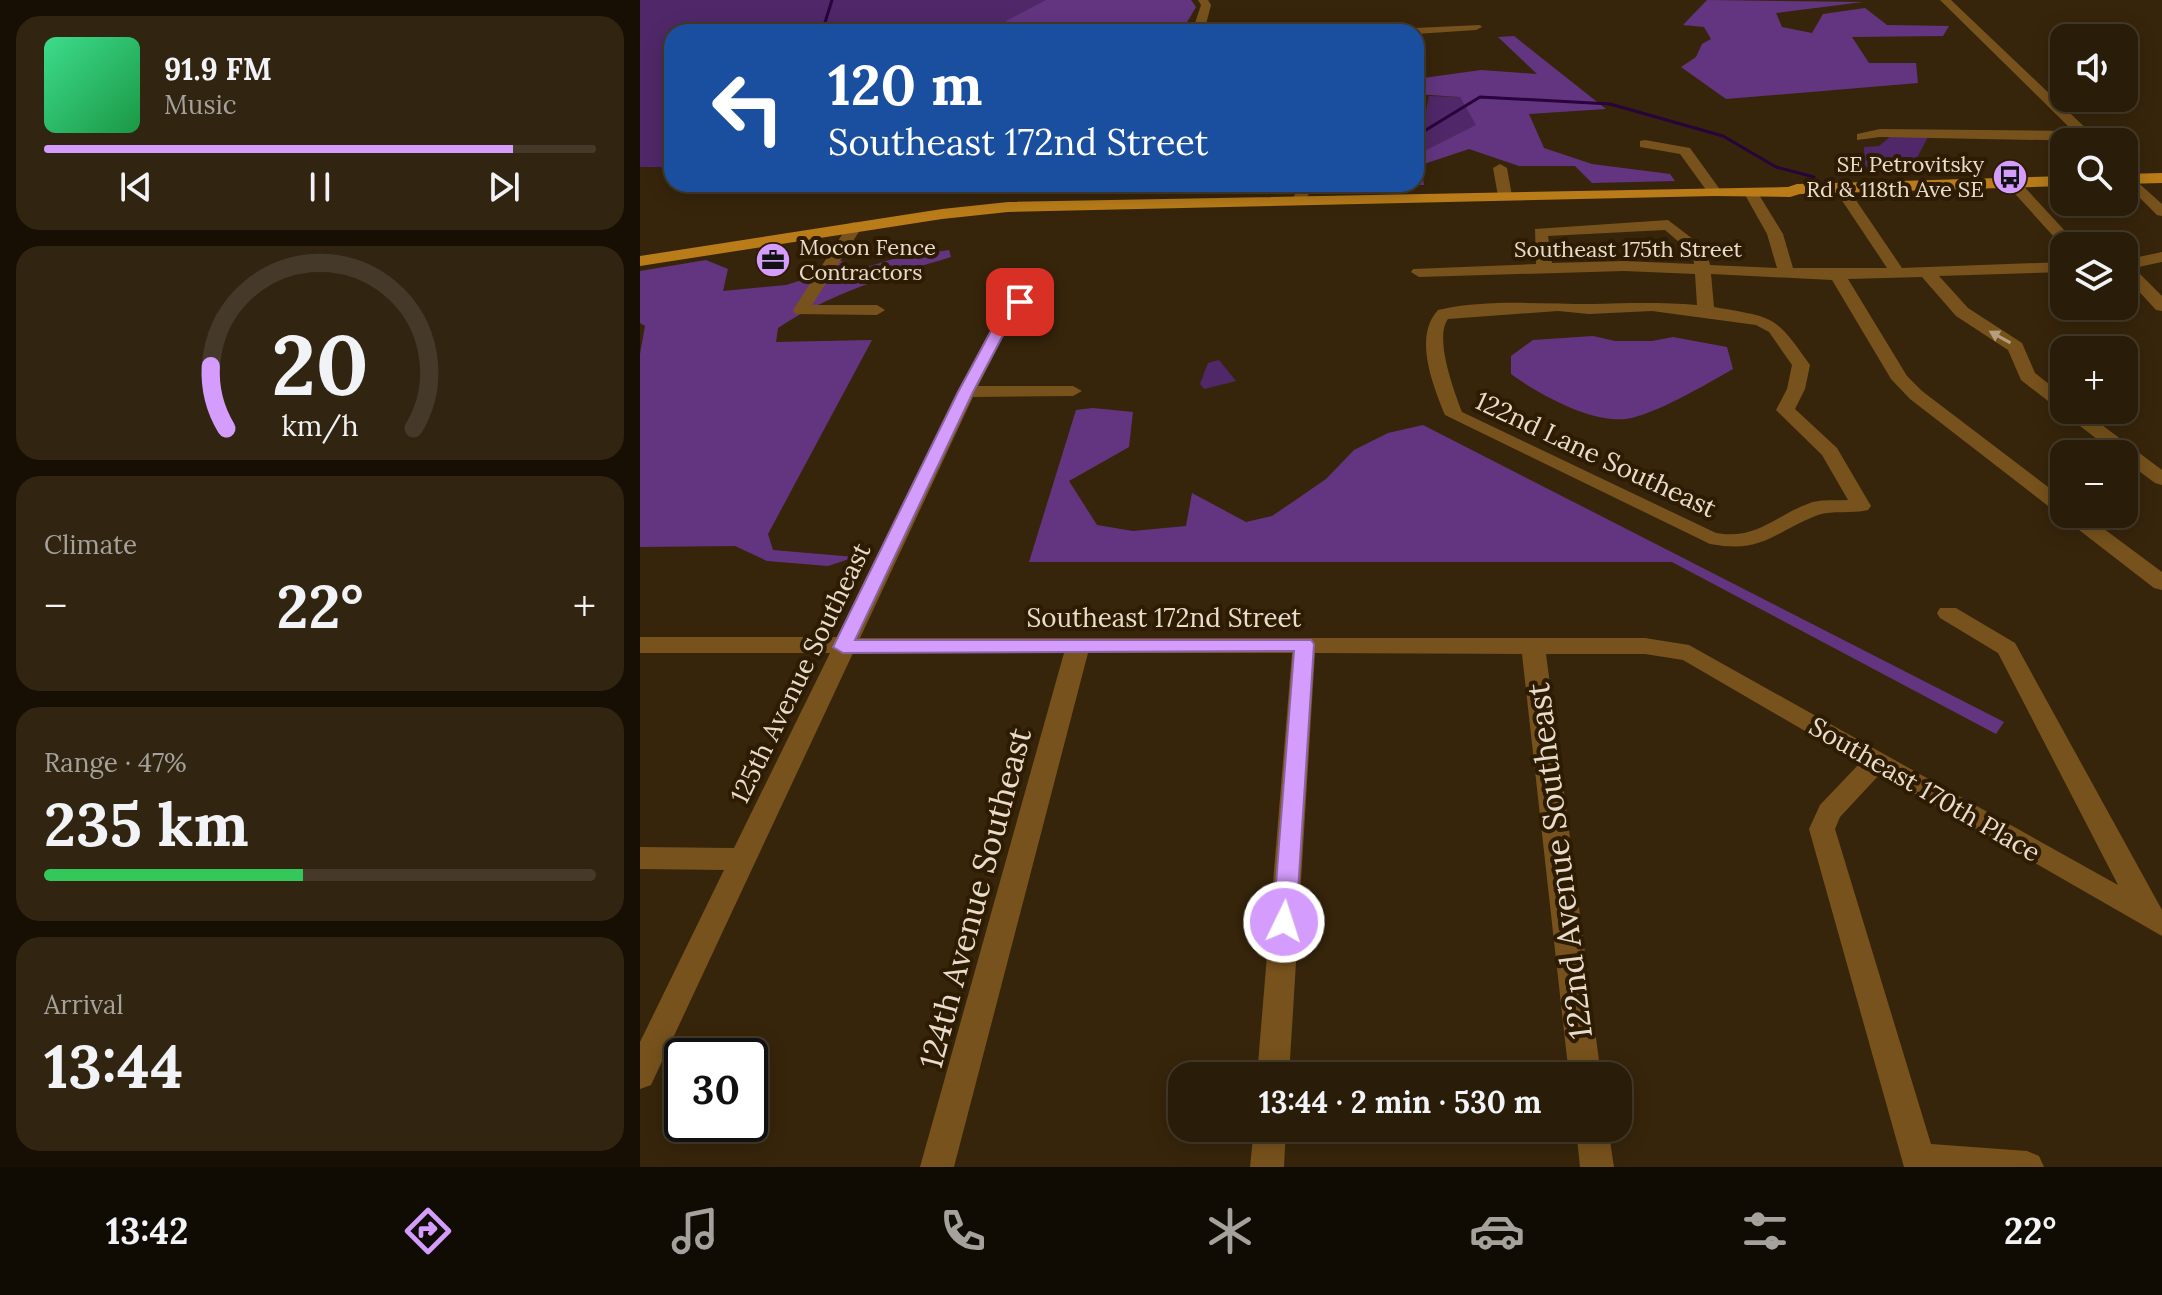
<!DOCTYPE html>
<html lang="en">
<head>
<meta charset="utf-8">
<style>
	:root { --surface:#291c08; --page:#312512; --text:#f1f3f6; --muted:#a5a19c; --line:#453a29; --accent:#d49cfc }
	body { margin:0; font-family:Lora,serif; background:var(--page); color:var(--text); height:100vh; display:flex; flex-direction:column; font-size:30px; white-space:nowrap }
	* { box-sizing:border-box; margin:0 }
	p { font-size:26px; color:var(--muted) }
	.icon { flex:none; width:44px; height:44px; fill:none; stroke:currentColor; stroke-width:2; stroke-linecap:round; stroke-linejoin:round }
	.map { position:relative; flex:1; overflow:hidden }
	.panel { display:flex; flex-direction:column; gap:16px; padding:16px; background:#170f04; width:640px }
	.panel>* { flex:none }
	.banner { position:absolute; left:24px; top:24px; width:760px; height:168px; border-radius:24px; box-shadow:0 4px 20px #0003,0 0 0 2px var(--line); background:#1a4fa0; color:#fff; overflow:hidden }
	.tools { position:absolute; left:1410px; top:24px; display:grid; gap:16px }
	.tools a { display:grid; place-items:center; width:88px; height:88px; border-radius:16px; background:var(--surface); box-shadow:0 4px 20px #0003,0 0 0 2px var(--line); font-size:40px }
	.speed { position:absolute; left:24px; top:1038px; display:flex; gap:16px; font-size:40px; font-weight:700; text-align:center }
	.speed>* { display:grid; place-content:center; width:104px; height:104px; border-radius:50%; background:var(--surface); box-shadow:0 4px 20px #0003,0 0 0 2px var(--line); line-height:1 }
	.speed .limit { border:4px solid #111; border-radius:12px; background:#fff; color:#111 }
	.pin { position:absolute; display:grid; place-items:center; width:68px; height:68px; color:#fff; margin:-34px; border-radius:16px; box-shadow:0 4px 12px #0006 }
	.me { position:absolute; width:88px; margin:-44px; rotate:4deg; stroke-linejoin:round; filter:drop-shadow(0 0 6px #0008) }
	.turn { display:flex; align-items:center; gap:28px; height:168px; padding:0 32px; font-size:36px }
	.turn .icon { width:104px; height:104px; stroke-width:2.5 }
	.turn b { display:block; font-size:56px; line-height:68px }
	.big { font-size:60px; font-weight:700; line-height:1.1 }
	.panel .widget { flex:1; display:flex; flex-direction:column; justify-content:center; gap:12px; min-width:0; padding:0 28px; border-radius:24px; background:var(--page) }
	.panel .dial { align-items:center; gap:0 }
	.dial svg { height:208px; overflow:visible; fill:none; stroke:var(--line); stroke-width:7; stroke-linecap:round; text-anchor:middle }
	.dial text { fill:var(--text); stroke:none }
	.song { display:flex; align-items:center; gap:24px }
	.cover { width:96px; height:96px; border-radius:12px; background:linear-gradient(135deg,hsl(150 70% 55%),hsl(140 70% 35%)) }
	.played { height:8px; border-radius:4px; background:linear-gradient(90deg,var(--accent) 85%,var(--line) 85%) }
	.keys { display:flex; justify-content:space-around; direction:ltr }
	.heat { display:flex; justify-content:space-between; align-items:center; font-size:44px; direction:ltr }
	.charge { height:12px; border-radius:6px; background:linear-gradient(90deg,#34c759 47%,var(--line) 0) }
	.trip { position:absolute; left:528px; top:1062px; width:464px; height:80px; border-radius:24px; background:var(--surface); box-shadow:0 4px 20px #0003,0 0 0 2px var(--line); font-weight:700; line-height:80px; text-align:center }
	.dock { display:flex; height:128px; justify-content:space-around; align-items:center; background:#100b03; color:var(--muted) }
	.dock .icon { width:56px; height:56px }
	.dock .selected { color:var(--accent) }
	.dock b { font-size:36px; color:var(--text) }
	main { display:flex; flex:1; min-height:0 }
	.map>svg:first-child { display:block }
	.green { fill:#502869 }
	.forest { fill:#633581 }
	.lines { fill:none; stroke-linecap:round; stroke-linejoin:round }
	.stream { stroke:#28033c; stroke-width:3 }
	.minor { fill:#77521c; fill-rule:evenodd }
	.major { fill:#b97c19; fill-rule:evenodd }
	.oneway { fill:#b59e7d }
	.route { fill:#d49cfc; stroke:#8a65a4; stroke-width:2 }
	.labels { text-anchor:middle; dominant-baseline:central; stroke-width:8; stroke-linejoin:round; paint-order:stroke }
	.far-poi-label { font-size:22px; fill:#e8dccd; stroke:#2d1b02; text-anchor:end }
	.far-street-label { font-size:22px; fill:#e8dccd; stroke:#2d1b02 }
	.street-label { font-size:26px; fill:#e8dccd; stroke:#2d1b02 }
	.near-street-label { font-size:32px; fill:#e8dccd; stroke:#2d1b02 }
</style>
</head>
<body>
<main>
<section class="panel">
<div class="widget">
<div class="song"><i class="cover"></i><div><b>91.9 FM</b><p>Music</p></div></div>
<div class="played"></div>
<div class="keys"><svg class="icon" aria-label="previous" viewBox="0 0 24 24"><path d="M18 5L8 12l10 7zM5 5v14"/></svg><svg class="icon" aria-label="pause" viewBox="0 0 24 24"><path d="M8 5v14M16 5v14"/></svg><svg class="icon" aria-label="next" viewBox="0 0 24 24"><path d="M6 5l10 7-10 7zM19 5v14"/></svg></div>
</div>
<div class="widget dial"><svg viewBox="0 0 100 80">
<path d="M14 69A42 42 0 1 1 86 69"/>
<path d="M14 69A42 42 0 0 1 8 45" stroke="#d49cfc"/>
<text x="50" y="56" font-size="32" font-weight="700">20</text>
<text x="50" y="72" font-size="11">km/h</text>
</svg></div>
<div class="widget"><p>Climate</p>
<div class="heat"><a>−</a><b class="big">22°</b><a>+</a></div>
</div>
<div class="widget"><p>Range · 47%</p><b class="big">235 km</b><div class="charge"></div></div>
<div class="widget"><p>Arrival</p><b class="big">13:44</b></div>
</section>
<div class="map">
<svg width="1522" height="1167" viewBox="0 0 1522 1167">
	<rect width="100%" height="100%" fill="#37250b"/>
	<!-- green -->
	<g class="green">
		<polygon points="0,0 453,0 448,32 32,32 32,167 0,167"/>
		<polygon points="789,96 820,97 837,125 776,155 776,116 786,111"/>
		<polygon points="1250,137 1288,137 1272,167 1225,167 1224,147 1239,146"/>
		<polygon points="579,360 596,381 564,389 560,384 568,363"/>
	</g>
	<!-- forest -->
	<g class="forest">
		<polygon points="406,0 551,0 556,7 543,29 545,32 372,32 366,21"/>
		<polygon points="1067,0 1223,2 1136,13 1142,27 1172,33 1183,14 1225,8 1247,25 1309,26 1303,36 1212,37 1229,63 1276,63 1278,83 1086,99 1041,67 1056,57 1062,44 1071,39 1064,27 1043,25"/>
		<polygon points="874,36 966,109 889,114 904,148 952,164 1030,174 1035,181 952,183 935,166 879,166 829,149 781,165 784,185 696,187 695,184 776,184 776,155 836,125 820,97 776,94 776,79 841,70 897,74 858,37"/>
		<path d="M309 250 311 257C251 275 190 293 138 328L136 342 232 340 128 534 133 550 215 557 188 566 127 561 95 546 0 547V354L5 326 0 323V271L66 260 88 269 83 291 146 285 172 277 188 258 205 262 211 272 253 259Z"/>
		<path d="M953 336 975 341H1012L1033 337 1087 347 1093 369C1067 384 1014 415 986 419 951 423 898 394 871 374V356L893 340Z"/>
		<polygon points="453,408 493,412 489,447 429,481 457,525 493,531 546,526 552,493 606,522 632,516 657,499 686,479 714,450 748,433 783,425 1364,722 1356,734 1032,562 389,562 436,410"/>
	</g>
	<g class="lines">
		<!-- stream -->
		<g class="stream">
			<polyline points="182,32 192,0"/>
			<polyline points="776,136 840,97 970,104 1083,136 1136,167 1174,177"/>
		</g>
		<!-- minor -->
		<g class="minor">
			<polygon points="558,0 568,0 571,5 564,32 552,32 561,5"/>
			<polygon points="1300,0 1311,0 1453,135 1453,141 1240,137 1217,140 1217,134 1240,129 1433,131"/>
			<polygon points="840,25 842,27 836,30 776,34 747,32 753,29"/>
			<polygon points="1005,140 1050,148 1081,191 1079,194 1069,194 1040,154 1000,147 1000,141"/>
			<polygon points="860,164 867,168 872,196 865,200 858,196 853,168"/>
			<polygon points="1484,170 1522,204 1522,216 1517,215 1484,182"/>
			<polygon points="1372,178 1377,179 1439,246 1424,248 1367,185 1365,182"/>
			<path d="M1200 183 1205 184 1262 268 1424 262V272L1299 276 1328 308 1382 343 1395 373 1424 396V410H1442L1522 470V485L1515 483 1484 460V454H1476L1381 380 1368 350 1316 316 1282 277 1208 279 1267 376 1282 391 1424 499V514H1444L1522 572V590L1514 588 1270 399 1251 379 1192 280 1071 274 1074 307C1135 318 1134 314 1170 365L1165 389 1155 409 1197 448 1231 506 1228 510C1212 514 1193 510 1178 515 1133 532 1124 554 1070 544L805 415C793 385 773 337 798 310 846 299 903 304 952 304 988 303 1022 302 1057 305L1055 274 984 271 779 277 771 272 773 269 896 264 895 229 1028 220 1066 249 1070 265 1137 268 1127 234 1104 193 1111 189 1116 190 1143 234 1153 268H1247L1193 187ZM1025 230 1053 254 1054 264 984 261 912 263 908 236ZM918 311 949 314 1012 311 1116 325 1129 332 1152 365 1147 389 1136 410 1182 455 1208 500C1196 501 1181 499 1170 503 1134 516 1117 540 1076 533L822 412C814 391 794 338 808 319Z"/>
			<polygon points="660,184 674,184 664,203 659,204 652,200"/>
			<polygon points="214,222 222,227 172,305 237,305 245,310 237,315 155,314 153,310 209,224"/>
			<polygon points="1522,252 1522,262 1494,268 1522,296 1522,311 1516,310 1484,275 1484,260"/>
			<polygon points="380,297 388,302 372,320 338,386 433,386 442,391 433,396 333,397 220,638 1005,638 1049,645 1478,885 1358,653 1300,618 1297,613 1300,608 1316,608 1375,643 1522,910 1522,936 1240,774 1200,817 1195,829 1291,1144 1387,1151 1399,1156 1404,1167 1264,1167 1169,829 1180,805 1220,763 1043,660 1005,654 906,654 961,1076 929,1076 882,654 675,653 649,1076 617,1076 652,653 448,653 314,1167 280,1167 424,653 213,653 11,1085 0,1089 0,1042 84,870 0,869 0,847 94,848 190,653 0,653 0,637 197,637 317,392 357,318 374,298"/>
			<polygon points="614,1128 646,1128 644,1167 610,1167"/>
			<polygon points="936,1128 968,1128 974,1167 940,1167"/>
		</g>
		<!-- major -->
		<g class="major">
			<polygon points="1522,173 1522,183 1484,184 1484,174"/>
			<polygon points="1424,176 1424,186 1160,194 1150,197 1074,196 368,212 302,219 0,266 0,256 302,209 368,202 1148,187 1157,184"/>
		</g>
	</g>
	<!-- one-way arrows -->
	<defs><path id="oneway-solid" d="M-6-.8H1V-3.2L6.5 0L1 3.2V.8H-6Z" transform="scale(2)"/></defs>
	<use class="oneway" href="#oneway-solid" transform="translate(1360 337) rotate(-151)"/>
	<!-- route -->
	<polygon class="route" points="380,298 387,302 371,320 333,392 215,640 671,640 674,644 656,922 653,929 644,931 636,929 633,922 654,651 203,653 193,647 318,392 358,318"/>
	<!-- icons -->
	<defs>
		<g id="bus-disc" transform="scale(1.8)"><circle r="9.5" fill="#d49cfc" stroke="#2d1b02"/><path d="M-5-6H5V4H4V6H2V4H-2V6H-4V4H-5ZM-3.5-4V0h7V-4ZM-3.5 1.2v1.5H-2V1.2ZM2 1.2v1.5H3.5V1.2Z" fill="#111"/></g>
		<g id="office-disc" transform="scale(1.8)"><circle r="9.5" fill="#d49cfc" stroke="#2d1b02"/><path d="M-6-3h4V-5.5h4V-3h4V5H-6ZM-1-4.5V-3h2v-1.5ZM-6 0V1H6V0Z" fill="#111"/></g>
	</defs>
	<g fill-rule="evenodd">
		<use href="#bus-disc" x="1370" y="177"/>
		<use href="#office-disc" x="133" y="260"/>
	</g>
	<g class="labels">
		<!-- far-poi labels -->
		<g class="far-poi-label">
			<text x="1344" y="164">SE Petrovitsky<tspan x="1344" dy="25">Rd &amp; 118th Ave SE</tspan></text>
			<text x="159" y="247" text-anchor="start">Mocon Fence<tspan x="159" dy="25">Contractors</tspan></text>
		</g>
		<!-- far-street labels -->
		<g class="far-street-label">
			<text x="988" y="249">Southeast 175th Street</text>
		</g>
		<!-- street labels -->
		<g class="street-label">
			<text transform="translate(956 454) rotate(25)">122nd Lane Southeast</text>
			<text x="524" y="617">Southeast 172nd Street</text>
			<text transform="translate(160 673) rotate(-64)">125th Avenue Southeast</text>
			<text transform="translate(1285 789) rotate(30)">Southeast 170th Place</text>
		</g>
		<!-- near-street labels -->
		<g class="near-street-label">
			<text transform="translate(919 861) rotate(-97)">122nd Avenue Southeast</text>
			<text transform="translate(335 898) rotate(-75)">124th Avenue Southeast</text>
		</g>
	</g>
</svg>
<div class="tools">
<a><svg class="icon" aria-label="sound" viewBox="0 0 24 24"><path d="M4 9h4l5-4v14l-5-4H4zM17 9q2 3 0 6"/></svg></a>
<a><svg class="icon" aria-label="search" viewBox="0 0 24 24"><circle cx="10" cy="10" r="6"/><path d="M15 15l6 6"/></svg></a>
<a><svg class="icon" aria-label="layers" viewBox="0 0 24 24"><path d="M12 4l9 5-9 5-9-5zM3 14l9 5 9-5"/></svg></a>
<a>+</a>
<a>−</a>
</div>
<div class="speed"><div class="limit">30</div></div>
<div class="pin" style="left:380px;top:302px;background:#d93025"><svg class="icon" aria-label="arrive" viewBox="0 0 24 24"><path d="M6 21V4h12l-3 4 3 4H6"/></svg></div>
<svg class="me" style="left:644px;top:922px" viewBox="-20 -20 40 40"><circle r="17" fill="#d49cfc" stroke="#fff" stroke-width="3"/><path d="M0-11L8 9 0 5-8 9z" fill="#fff"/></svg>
<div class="trip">13:44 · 2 min · 530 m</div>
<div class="banner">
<div class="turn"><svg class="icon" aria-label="left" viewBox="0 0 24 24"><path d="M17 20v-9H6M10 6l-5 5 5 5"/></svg><div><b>120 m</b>Southeast 172nd Street</div></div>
</div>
</div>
</main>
<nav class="dock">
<b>13:42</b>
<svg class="icon selected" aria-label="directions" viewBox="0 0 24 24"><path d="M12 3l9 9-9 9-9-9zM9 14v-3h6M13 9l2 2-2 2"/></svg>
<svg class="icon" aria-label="music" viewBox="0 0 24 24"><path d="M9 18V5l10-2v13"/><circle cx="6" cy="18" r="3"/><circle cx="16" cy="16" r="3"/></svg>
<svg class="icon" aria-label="phone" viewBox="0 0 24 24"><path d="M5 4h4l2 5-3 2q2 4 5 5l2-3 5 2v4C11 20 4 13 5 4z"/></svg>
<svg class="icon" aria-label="climate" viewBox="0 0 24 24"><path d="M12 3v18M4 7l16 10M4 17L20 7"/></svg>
<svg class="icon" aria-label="car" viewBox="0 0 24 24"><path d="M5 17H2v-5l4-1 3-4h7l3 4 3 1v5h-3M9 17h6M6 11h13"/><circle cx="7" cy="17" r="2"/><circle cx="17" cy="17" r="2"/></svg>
<svg class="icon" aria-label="filters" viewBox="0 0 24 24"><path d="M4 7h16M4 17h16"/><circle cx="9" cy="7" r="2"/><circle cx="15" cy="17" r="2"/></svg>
<b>22°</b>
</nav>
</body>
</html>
